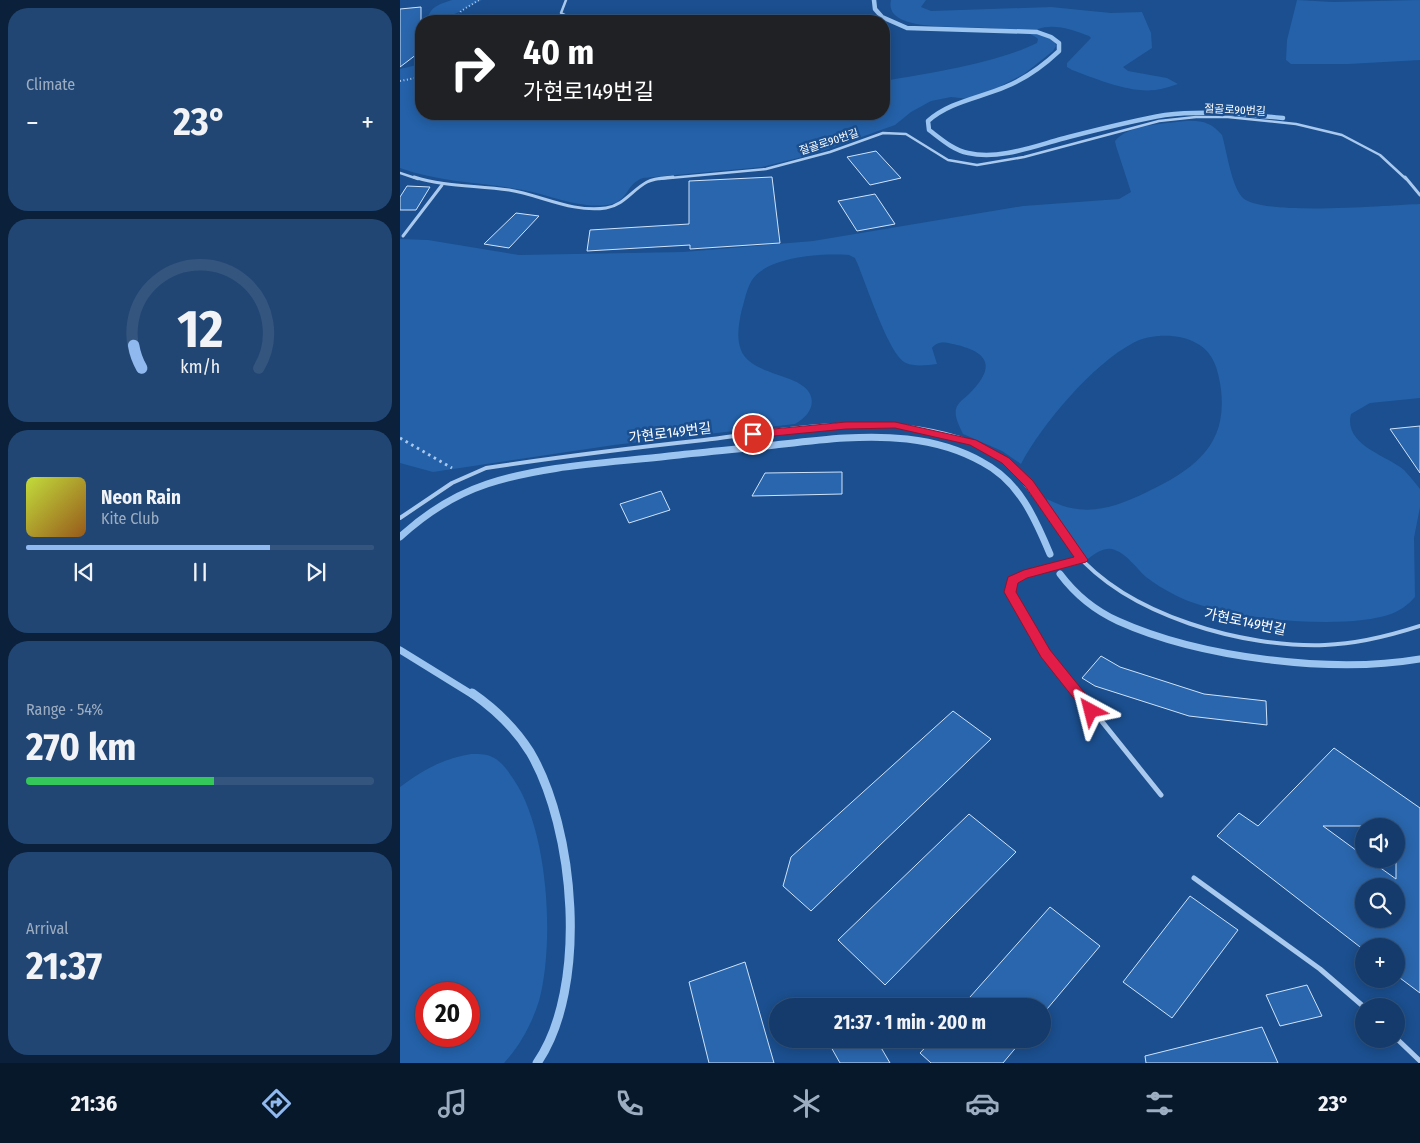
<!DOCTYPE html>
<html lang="en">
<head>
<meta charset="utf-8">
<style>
	:root { --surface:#143b6b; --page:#214673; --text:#f1f3f6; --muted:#9dadc1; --line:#33557e; --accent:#90b9f0 }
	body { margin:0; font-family:"Fira Sans Condensed","Noto Sans KR",sans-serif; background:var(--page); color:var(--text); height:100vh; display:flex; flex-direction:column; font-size:19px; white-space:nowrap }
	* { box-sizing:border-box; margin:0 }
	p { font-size:16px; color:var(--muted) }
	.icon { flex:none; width:28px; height:28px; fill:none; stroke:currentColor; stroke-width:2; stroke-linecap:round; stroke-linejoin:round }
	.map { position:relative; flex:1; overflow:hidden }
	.side { display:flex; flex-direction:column; gap:8px; padding:8px; background:#0b203b; width:400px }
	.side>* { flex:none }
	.banner { position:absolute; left:15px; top:15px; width:475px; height:105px; border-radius:20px; box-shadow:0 2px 12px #0003,0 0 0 1px var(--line); background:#202124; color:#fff; overflow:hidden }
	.fabs { position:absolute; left:955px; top:818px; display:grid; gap:10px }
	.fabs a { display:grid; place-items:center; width:50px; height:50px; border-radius:50%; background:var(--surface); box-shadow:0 2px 12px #0003,0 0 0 1px var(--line); font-size:25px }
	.speed { position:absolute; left:15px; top:982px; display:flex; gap:10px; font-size:25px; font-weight:700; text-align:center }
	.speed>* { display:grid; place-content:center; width:65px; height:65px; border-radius:50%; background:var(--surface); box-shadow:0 2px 12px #0003,0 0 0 1px var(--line); line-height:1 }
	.speed .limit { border:8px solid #d22; background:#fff; color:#111 }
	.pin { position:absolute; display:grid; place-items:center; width:42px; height:42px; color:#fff; margin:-21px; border:2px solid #fff; border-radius:50%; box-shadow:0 1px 5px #0007 }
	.me { position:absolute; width:55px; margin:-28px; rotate:322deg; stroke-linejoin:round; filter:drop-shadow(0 0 4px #0008) }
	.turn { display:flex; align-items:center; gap:18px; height:105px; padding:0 25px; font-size:22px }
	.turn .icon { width:65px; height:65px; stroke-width:2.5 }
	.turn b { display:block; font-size:35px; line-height:42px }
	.big { font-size:38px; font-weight:700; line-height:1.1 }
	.side .tile { flex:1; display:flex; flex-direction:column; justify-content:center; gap:8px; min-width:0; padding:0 18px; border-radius:20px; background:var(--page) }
	.side .dial { align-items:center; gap:0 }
	.dial svg { height:130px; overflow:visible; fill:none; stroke:var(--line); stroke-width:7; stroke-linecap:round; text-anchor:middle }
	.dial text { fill:var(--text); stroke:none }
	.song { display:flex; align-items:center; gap:15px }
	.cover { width:60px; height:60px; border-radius:8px; background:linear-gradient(135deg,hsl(70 70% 55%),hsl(30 70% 35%)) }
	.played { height:5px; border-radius:2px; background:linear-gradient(90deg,var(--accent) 70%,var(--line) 70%) }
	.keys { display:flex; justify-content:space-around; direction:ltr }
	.heat { display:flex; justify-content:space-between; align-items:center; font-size:28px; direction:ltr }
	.charge { height:8px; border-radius:4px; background:linear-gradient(90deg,#34c759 54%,var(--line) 0) }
	.trip { position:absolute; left:369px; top:998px; width:282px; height:50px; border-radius:25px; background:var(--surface); box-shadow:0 2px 12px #0003,0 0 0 1px var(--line); font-weight:700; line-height:50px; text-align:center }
	.tabs { display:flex; height:80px; justify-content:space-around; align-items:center; background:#08182b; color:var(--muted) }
	.tabs .icon { width:35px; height:35px }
	.tabs .active { color:var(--accent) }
	.tabs b { font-size:22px; color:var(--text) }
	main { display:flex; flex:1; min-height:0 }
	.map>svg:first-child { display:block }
	.green { fill:#2461a8; fill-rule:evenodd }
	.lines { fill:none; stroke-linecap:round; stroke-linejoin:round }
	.stream-far2 { stroke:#9cc4f0; stroke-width:4.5 }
	.stream-far1 { stroke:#9cc4f0; stroke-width:7 }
	.stream { stroke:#9cc4f0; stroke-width:9 }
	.building { fill:#2a66ad; stroke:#cfe3fa; fill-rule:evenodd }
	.path-far1 { stroke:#a9c9ee; stroke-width:2; stroke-dasharray:1 2.5; stroke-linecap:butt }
	.path { stroke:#a9c9ee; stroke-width:3; stroke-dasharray:2.5 4; stroke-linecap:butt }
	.lane-far3 { stroke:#a9c9ee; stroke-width:2.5 }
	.lane-far2 { stroke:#a9c9ee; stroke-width:3 }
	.lane-far1 { stroke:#a9c9ee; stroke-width:4 }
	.lane { stroke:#a9c9ee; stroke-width:5 }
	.route { fill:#e11d48; stroke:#92132f }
	.labels { text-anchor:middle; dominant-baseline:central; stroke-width:5; stroke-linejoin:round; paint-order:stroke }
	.far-street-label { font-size:11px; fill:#fff; stroke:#1b4f8f }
	.street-label { font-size:14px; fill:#fff; stroke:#1b4f8f }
</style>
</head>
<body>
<main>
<section class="side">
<div class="tile"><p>Climate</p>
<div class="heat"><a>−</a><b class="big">23°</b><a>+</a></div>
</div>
<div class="tile dial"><svg viewBox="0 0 100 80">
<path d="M14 69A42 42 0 1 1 86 69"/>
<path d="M14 69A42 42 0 0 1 9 55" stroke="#90b9f0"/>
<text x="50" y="56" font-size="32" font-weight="700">12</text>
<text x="50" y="72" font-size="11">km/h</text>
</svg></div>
<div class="tile">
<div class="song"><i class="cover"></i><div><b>Neon Rain</b><p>Kite Club</p></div></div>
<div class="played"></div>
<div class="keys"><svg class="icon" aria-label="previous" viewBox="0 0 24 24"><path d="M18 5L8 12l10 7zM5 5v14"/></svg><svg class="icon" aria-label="pause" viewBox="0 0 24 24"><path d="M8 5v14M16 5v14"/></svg><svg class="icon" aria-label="next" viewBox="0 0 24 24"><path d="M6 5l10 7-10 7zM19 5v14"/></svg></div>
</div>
<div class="tile"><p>Range · 54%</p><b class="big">270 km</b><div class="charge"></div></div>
<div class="tile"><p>Arrival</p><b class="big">21:37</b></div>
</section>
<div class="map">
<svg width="1020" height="1063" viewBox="0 0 1020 1063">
	<rect width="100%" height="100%" fill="#1b4f8f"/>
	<!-- green -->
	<g class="green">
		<path d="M52 0H82L49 17 48 21H28C28 7 40 4 52 0Z"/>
		<path d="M491 0H526L521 7 531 11 651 7 711 13 742 12 751 33 752 48 723 67 728 71 767 78 778 84C771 86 763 89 755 90 728 93 697 79 672 70L667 67V63L691 38 689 36C674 30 654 23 638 29L639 32 655 41 656 46 653 51 624 74 599 87 569 99 551 97 531 101 511 112 495 125 414 154 362 167 243 178C227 183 228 200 212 204 181 211 147 193 117 189 77 182 39 182 0 168V69L21 64V114H484V81C530 73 596 63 637 43L638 39C612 15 481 44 491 0Z"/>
		<polygon points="897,0 933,2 1020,0 1020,60 948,64 891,64 886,60 887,40"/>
		<path d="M785 121C801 120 811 122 822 135 827 152 831 184 842 197 859 217 989 205 1020 204V398L970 403 951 414C943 445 986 455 1004 470 1010 476 1015 483 1020 489V507L1014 538 1015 597C1008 605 1001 610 991 614 943 631 819 619 775 595 765 590 755 584 746 577 736 568 727 554 715 550 705 546 696 553 688 559 667 542 651 526 647 499 683 518 712 509 747 492 797 468 830 443 820 383 817 366 812 351 796 343 779 333 750 334 733 343 693 364 642 424 621 464L602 451 563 434C560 427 554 417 556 409 558 402 564 399 569 394 596 367 590 352 553 344 545 342 537 341 532 348L537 364C528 365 515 367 506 363 488 355 465 279 455 258L449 255C423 253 368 256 352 280 347 288 345 299 342 309 339 321 336 338 341 350 351 376 400 373 410 394 416 407 406 418 395 424L214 445 33 472 0 463V239L28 240 119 255 283 252 413 241 623 206 719 199 731 192 716 146 715 141C729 124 764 124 785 121Z"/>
		<path d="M71 754C77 754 85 754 90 756 101 760 108 771 114 780 148 830 155 942 139 1001 132 1023 120 1046 104 1063H0V787C23 770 44 758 71 754ZM26 994H69V1036H26Z"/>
	</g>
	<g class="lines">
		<!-- stream-far2 -->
		<path class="stream-far2" d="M474 0 475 9 482 17 507 28 637 32 651 37 659 43V51C643 66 625 79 605 87 579 98 549 102 528 121L529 130C541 139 553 150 568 153 598 160 632 147 661 139 696 130 730 121 765 115 805 110 844 114 883 118"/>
		<!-- stream-far1 -->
		<g class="stream-far1">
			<path d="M0 537C25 514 54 495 87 484 145 465 209 463 269 456 304 452 340 449 375 445 418 440 463 434 507 439 533 442 559 449 582 462 619 481 635 518 650 554"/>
			<path d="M660 574C675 594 696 611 718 621 800 658 932 674 1020 659"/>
			<polyline points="0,650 73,695"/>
		</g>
		<!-- stream -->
		<path class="stream" d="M72 693C95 709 115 728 130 752 175 828 189 988 137 1063"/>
	</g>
	<!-- building -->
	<g class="building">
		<polygon points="21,7 21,51 0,67 0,9"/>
		<polygon points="476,151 501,178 470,185 447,157"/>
		<polygon points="372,177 380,243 290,249 290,245 187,251 190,230 289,224 289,181"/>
		<polygon points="7,186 30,187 16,210 0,210 0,197"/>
		<polygon points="475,194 495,224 457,231 438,201"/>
		<polygon points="116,213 139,216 109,248 84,244"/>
		<polygon points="1020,426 1020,473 990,429"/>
		<polygon points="442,472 442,494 352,496 365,473"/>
		<polygon points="261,491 270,510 229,523 220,504"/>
		<polygon points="701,656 720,667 804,694 866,701 867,725 789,716 695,686 682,678"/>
		<polygon points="553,711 591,739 411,911 383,886 391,857"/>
		<path d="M934 748 1020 808V993L996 975V946H964V950L817 836 839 813 858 826ZM923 826H996V879L968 859H964V856ZM964 886H996V919H964Z"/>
		<polygon points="569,814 616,852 485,985 438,940"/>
		<polygon points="790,896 838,930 772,1018 723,982"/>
		<polygon points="650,907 700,946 642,1015 642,1006 562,1006"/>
		<polygon points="345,962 374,1063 309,1063 289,982"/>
		<polygon points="907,985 922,1016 880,1026 866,995"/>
		<polygon points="862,1027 878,1063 746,1063 745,1056"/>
		<polygon points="445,1039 476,1039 490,1063 440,1063 431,1047"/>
		<polygon points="533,1039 623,1039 603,1063 531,1063 520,1053"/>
	</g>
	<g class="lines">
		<!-- path-far1 -->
		<g class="path-far1">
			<polyline points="55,21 61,11 79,0"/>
			<polyline points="0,81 21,77"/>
		</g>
		<!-- path -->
		<polyline class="path" points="0,438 52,468"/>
		<!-- lane-far3 -->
		<g class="lane-far3">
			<polyline points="166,0 161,13 167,16 350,21"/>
			<polyline points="0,173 18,179"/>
			<polyline points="259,179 366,169 430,152 483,133 506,134 548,160 577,165 624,157 759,121 796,117 828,117 896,124 942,135 980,155 1006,179"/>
		</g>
		<!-- lane-far2 -->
		<g class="lane-far2">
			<path d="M14 177C45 187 77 185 109 190 141 195 172 213 206 208 224 205 232 190 247 182 255 178 265 178 273 177"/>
			<polyline points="1005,177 1020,195"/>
			<polyline points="3,236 42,185"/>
		</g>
		<!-- lane-far1 -->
		<g class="lane-far1">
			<path d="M0 518 52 483 86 468C158 457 231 448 304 440 390 429 487 410 571 442 623 462 641 512 674 551 728 616 844 648 925 645 958 644 989 636 1020 626"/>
			<polyline points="680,695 646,653 610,592 612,580 648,567 682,559"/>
		</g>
		<!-- lane -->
		<g class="lane">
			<polyline points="679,693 761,795"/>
			<polyline points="794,878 920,969 964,1007"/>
			<polyline points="996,1038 1020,1061"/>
		</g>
	</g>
	<!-- route -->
	<polygon class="route" points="446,422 495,422 576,440 609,458 633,481 688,560 686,562 627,578 618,583 616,592 650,650 696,707 698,711 696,715 687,715 641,657 604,592 608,577 624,570 674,557 625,486 602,463 570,445 495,428 446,429 353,438 348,434 353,431"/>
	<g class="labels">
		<!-- far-street labels -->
		<g class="far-street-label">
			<text transform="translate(835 110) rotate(3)">절골로90번길</text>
			<text transform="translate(429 142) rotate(-18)">절골로90번길</text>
		</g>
		<!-- street labels -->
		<g class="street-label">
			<text transform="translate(270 433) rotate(-7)">가현로149번길</text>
			<text transform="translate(845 622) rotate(12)">가현로149번길</text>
		</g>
	</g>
</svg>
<div class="fabs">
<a><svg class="icon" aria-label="sound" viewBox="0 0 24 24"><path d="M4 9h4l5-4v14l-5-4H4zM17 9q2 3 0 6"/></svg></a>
<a><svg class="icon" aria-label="search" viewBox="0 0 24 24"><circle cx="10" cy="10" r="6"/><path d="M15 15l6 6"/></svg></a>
<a>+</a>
<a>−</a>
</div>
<div class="speed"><div class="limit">20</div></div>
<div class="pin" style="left:353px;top:434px;background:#d93025"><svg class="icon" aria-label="arrive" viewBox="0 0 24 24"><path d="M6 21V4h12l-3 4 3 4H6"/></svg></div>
<svg class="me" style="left:691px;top:711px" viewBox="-20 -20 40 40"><path d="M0-17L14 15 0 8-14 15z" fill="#e11d48" stroke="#fff" stroke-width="4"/></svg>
<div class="trip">21:37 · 1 min · 200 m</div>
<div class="banner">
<div class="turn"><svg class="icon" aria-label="right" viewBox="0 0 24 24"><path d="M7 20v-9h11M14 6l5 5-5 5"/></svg><div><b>40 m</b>가현로149번길</div></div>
</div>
</div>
</main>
<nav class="tabs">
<b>21:36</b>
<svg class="icon active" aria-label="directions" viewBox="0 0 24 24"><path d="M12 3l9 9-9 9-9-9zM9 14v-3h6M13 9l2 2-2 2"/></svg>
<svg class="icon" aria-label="music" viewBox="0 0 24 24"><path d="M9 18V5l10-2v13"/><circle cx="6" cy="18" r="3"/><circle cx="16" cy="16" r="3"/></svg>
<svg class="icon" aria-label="phone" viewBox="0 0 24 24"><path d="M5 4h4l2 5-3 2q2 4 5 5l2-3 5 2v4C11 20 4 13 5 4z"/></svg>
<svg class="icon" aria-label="climate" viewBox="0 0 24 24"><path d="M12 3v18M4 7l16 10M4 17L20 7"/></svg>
<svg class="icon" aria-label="car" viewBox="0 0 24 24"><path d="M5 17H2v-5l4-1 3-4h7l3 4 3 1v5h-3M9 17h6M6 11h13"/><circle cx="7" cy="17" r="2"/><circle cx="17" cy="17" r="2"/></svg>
<svg class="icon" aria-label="filters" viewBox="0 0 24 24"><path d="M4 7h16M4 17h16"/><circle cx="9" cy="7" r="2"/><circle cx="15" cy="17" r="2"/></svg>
<b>23°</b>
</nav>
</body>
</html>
